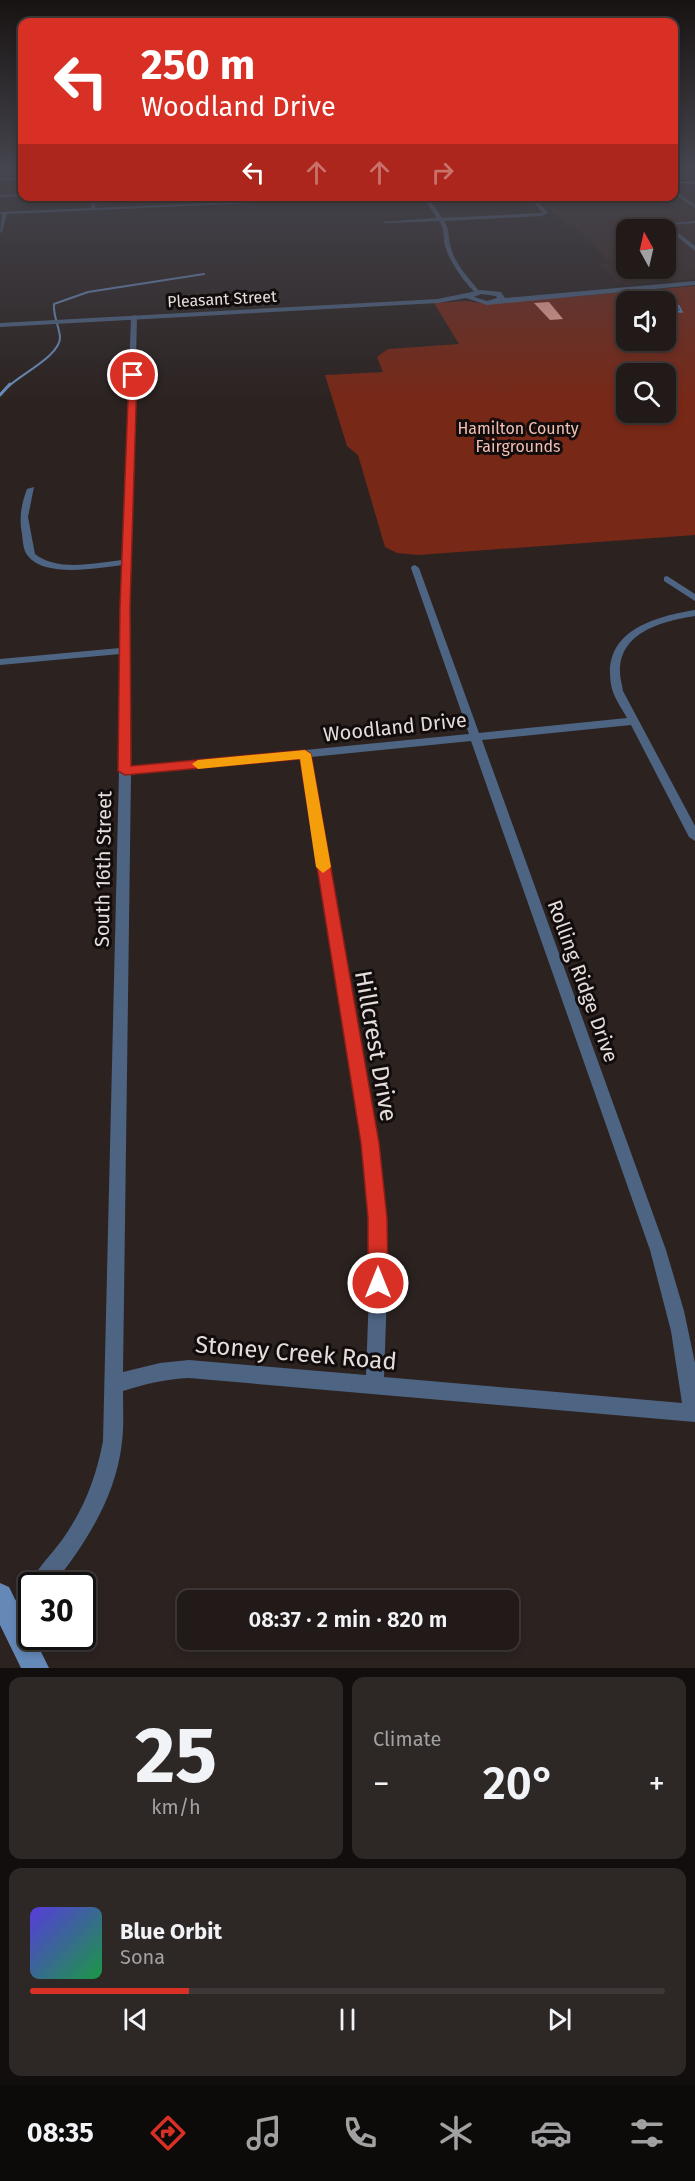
<!DOCTYPE html>
<html lang="en">
<head>
<meta charset="utf-8">
<style>
	:root { --surface:#211a19; --page:#2d2726; --text:#f1f3f6; --muted:#a2a1a2; --line:#3e3838; --accent:#d93025 }
	body { margin:0; font-family:"Fira Sans",sans-serif; background:var(--page); color:var(--text); height:100vh; display:flex; flex-direction:column; font-size:22px; white-space:nowrap }
	* { box-sizing:border-box; margin:0 }
	p { font-size:20px; color:var(--muted) }
	.icon { flex:none; width:33px; height:33px; fill:none; stroke:currentColor; stroke-width:2; stroke-linecap:round; stroke-linejoin:round }
	.map { position:relative; height:1668px; overflow:hidden }
	.drawer { display:flex; flex-direction:column; gap:9px; padding:9px; background:#120e0e; flex:1 }
	.drawer>* { flex:none }
	.banner { position:absolute; left:18px; top:18px; width:660px; height:183px; border-radius:12px; box-shadow:0 3px 9px #0003,0 0 0 2px var(--line); background:#d93025; color:#fff; overflow:hidden }
	.needle { width:39px; rotate:352deg }
	.tools { position:absolute; left:616px; top:219px; display:grid; gap:12px }
	.tools a { display:grid; place-items:center; width:60px; height:60px; border-radius:12px; background:var(--surface); box-shadow:0 3px 9px #0003,0 0 0 2px var(--line); font-size:30px }
	.speed { position:absolute; left:18px; top:1572px; display:flex; gap:12px; font-size:30px; font-weight:700; text-align:center }
	.speed>* { display:grid; place-content:center; width:78px; height:78px; border-radius:50%; background:var(--surface); box-shadow:0 3px 9px #0003,0 0 0 2px var(--line); line-height:1 }
	.speed .limit { border:3px solid #111; border-radius:9px; background:#fff; color:#111 }
	.pin { position:absolute; display:grid; place-items:center; width:51px; height:51px; color:#fff; margin:-26px; border:3px solid #fff; border-radius:50%; box-shadow:0 2px 6px #0007 }
	.me { position:absolute; width:66px; margin:-33px; rotate:0deg; stroke-linejoin:round; filter:drop-shadow(0 0 4px #0008) }
	.turn { display:flex; align-items:center; gap:21px; height:126px; padding:0 24px; font-size:27px }
	.turn .icon { width:78px; height:78px; stroke-width:2.5 }
	.turn b { display:block; font-size:42px; line-height:51px }
	.lanes { display:flex; align-items:center; height:57px; padding:0 24px; background:#0003; justify-content:center; gap:30px; direction:ltr }
	.lanes .off { opacity:.35 }
	.big { font-size:45px; font-weight:600; line-height:1.1 }
	.drawer .tile { flex:1; display:flex; flex-direction:column; justify-content:center; gap:9px; min-width:0; padding:0 21px; border-radius:12px; background:var(--page) }
	.drawer .dial { align-items:center; gap:0 }
	.dial b { font-size:78px; line-height:1 }
	.song { display:flex; align-items:center; gap:18px }
	.cover { width:72px; height:72px; border-radius:9px; background:linear-gradient(135deg,hsl(250 70% 55%),hsl(140 70% 35%)) }
	.played { height:6px; border-radius:3px; background:linear-gradient(90deg,var(--accent) 25%,var(--line) 25%) }
	.keys { display:flex; justify-content:space-around; direction:ltr }
	.heat { display:flex; justify-content:space-between; align-items:center; font-size:33px; direction:ltr }
	.drawer .tiles { flex:1; display:grid; gap:9px; grid-template-columns:1fr 1fr }
	.tile:last-child { grid-column:span 2 }
	.trip { position:absolute; left:177px; top:1590px; width:342px; height:60px; border-radius:12px; background:var(--surface); box-shadow:0 3px 9px #0003,0 0 0 2px var(--line); font-weight:600; line-height:60px; text-align:center }
	.tabs { display:flex; height:96px; justify-content:space-around; align-items:center; background:#0d0a0a; color:var(--muted) }
	.tabs .icon { width:42px; height:42px }
	.tabs .selected { color:var(--accent) }
	.tabs b { font-size:27px; color:var(--text) }
	.map>svg:first-child { display:block }
	.built { fill:#392925; fill-rule:evenodd }
	.green { fill:#782816; fill-rule:evenodd }
	.water { fill:#366bb0; stroke:#6a8dbd; stroke-width:1.5 }
	.lines { fill:none; stroke-linecap:round; stroke-linejoin:round }
	.stream-far2 { stroke:#6a8dbd; stroke-width:1.5 }
	.stream-far1 { stroke:#6a8dbd; stroke-width:2 }
	.stream { stroke:#6a8dbd; stroke-width:3 }
	.building { fill:#fbab98 }
	.minor { fill:#4e6483; fill-rule:evenodd }
	.tertiary { fill:#4e6483; fill-rule:evenodd }
	.secondary { fill:#6488b8; fill-rule:evenodd }
	.route { fill:#d93025; stroke:#8d1f18; stroke-width:1.5 }
	.slow { fill:#f59e0b }
	.labels { text-anchor:middle; dominant-baseline:central; stroke-width:6; stroke-linejoin:round; paint-order:stroke }
	.far-street-label { font-size:16px; fill:#e4dddc; stroke:#120d0c }
	.far-park-label { font-size:16px; fill:#f3c0b3; stroke:#120d0c }
	.street-label { font-size:20px; fill:#e4dddc; stroke:#120d0c }
	.near-street-label { font-size:24px; fill:#e4dddc; stroke:#120d0c }
</style>
</head>
<body>
<div class="map">
<svg width="695" height="1668" viewBox="0 0 695 1668">
	<rect width="100%" height="100%" fill="#2c2321"/>
	<!-- built -->
	<path class="built" d="M674 184 695 185V279L627 285 618 283 599 264 611 263 574 226H567L536 197 674 196ZM627 230H666V268H627Z"/>
	<!-- green -->
	<path class="green" d="M695 286V535L418 555 397 553 385 547 358 455 347 446 325 375 383 372 377 357 388 349 459 344 434 303 466 301 488 304ZM627 302H666V340H627ZM627 374H666V412H627Z"/>
	<!-- water -->
	<polygon class="water" points="663,296 679,306 682,312 666,311 666,302 627,302 621,299"/>
	<g class="lines">
		<!-- stream-far2 -->
		<polyline class="stream-far2" points="674,182 695,183"/>
		<!-- stream-far1 -->
		<path class="stream-far1" d="M9 386C21 374 61 355 60 337 59 326 53 316 54 304L88 292 204 274"/>
		<!-- stream -->
		<polyline class="stream" points="0,395 10,384"/>
	</g>
	<!-- building -->
	<polygon class="building" points="549,302 563,319 550,320 534,303"/>
	<g class="lines">
		<!-- minor -->
		<g class="minor">
			<rect x="0" y="178" width="22" height="2"/>
			<polygon points="674,179 676,180 678,192 695,205 695,208 674,194"/>
			<polygon points="22,194 22,196 0,197 0,195"/>
			<polygon points="92,196 96,196 95,208 364,196 411,196 7,214 2,232 0,233 2,214 0,214 0,212 91,208"/>
			<path d="M422 196H427L442 218 543 213 528 196H533L548 213 541 216 444 221C450 230 448 238 451 248 455 264 470 280 480 292L477 294C467 286 450 262 446 249 442 239 446 230 439 221L385 223 383 222 437 218Z"/>
			<polygon points="695,221 695,223 668,225 695,246 695,251 662,224"/>
			<path d="M134 315 137 317 130 606 131 767 469 734 411 568 412 566 415 565 419 568 479 733 627 718C622 709 615 699 612 689 599 633 651 617 695 610V616C663 621 619 632 620 672 620 678 622 685 623 691L695 826V841L689 837 631 725 482 740 666 1250 684 1311 695 1363V1422L189 1378C166 1379 145 1384 123 1391 123 1408 124 1425 122 1442 116 1497 86 1543 52 1586H32C32 1605 34 1622 12 1631L5 1627 1 1620 5 1613 25 1588 29 1586C36 1569 51 1555 62 1540 84 1509 96 1478 103 1441L119 771 120 654 0 665V659L120 648 122 565C98 568 45 578 28 556 23 550 23 542 22 534 19 518 21 505 27 489L34 487 28 517 35 554C58 572 95 563 122 560L131 317ZM471 741 650 1250 671 1331 682 1403 384 1377 388 1264 386 1219 378 1143 311 757ZM300 758 362 1143 370 1219V1264L366 1375 189 1360 160 1363 123 1372 131 774Z"/>
			<polygon points="667,576 695,594 695,601 664,581 664,577"/>
		</g>
		<!-- tertiary -->
		<path class="tertiary" d="M695 281V285L487 305 466 298 438 303 0 327V323L438 299 481 290 501 292 505 298ZM481 294 496 296 497 298 487 301 474 297Z"/>
		<!-- secondary -->
		<polygon class="secondary" points="0,1583 9,1587 49,1668 21,1668 0,1625"/>
	</g>
	<!-- sky -->
	<linearGradient id="sky" x2="0" y2="1"><stop stop-color="#181312"/><stop offset="0.42" stop-color="#45454e"/><stop offset="1" stop-color="#45454e" stop-opacity="0"/></linearGradient>
	<rect width="695" height="402" fill="url(#sky)"/>
	<!-- route -->
	<polygon class="route" points="133,372 137,375 130,606 131,766 305,750 311,754 379,1143 387,1218 388,1283 385,1290 378,1293 371,1290 368,1283 368,1218 361,1143 300,759 125,775 118,771 120,606 129,375"/>
	<!-- slow -->
	<polygon class="slow" points="305,750 311,754 331,867 323,873 316,867 300,759 198,769 192,764 198,760"/>
	<g class="labels">
		<!-- far-street labels -->
		<g class="far-street-label">
			<text transform="translate(222 299) rotate(-3)">Pleasant Street</text>
		</g>
		<!-- far-park labels -->
		<g class="far-park-label">
			<text x="518" y="428">Hamilton County<tspan x="518" dy="18">Fairgrounds</tspan></text>
		</g>
		<!-- street labels -->
		<g class="street-label">
			<text transform="translate(395 727) rotate(-6)">Woodland Drive</text>
			<text transform="translate(103 869) rotate(-89)">South 16th Street</text>
			<text transform="translate(583 981) rotate(70)">Rolling Ridge Drive</text>
		</g>
		<!-- near-street labels -->
		<g class="near-street-label">
			<text transform="translate(376 1046) rotate(80)">Hillcrest Drive</text>
			<text transform="translate(296 1353) rotate(5)">Stoney Creek Road</text>
		</g>
	</g>
</svg>
<div class="tools">
<a><svg class="needle" viewBox="-14 -14 28 28"><path d="M0-13l5 13h-10z" fill="#e53935"/><path d="M0 13l5-13h-10z" fill="#a2a1a2"/></svg></a>
<a><svg class="icon" aria-label="sound" viewBox="0 0 24 24"><path d="M4 9h4l5-4v14l-5-4H4zM17 9q2 3 0 6"/></svg></a>
<a><svg class="icon" aria-label="search" viewBox="0 0 24 24"><circle cx="10" cy="10" r="6"/><path d="M15 15l6 6"/></svg></a>
</div>
<div class="speed"><div class="limit">30</div></div>
<div class="pin" style="left:133px;top:375px;background:#d93025"><svg class="icon" aria-label="arrive" viewBox="0 0 24 24"><path d="M6 21V4h12l-3 4 3 4H6"/></svg></div>
<svg class="me" style="left:378px;top:1283px" viewBox="-20 -20 40 40"><circle r="17" fill="#d93025" stroke="#fff" stroke-width="3"/><path d="M0-11L8 9 0 5-8 9z" fill="#fff"/></svg>
<div class="trip">08:37 · 2 min · 820 m</div>
<div class="banner">
<div class="turn"><svg class="icon" aria-label="left" viewBox="0 0 24 24"><path d="M17 20v-9H6M10 6l-5 5 5 5"/></svg><div><b>250 m</b>Woodland Drive</div></div>
<div class="lanes"><svg class="icon" aria-label="left" viewBox="0 0 24 24"><path d="M17 20v-9H6M10 6l-5 5 5 5"/></svg><svg class="icon off" aria-label="ahead" viewBox="0 0 24 24"><path d="M12 20V5M6 11l6-6 6 6"/></svg><svg class="icon off" aria-label="ahead" viewBox="0 0 24 24"><path d="M12 20V5M6 11l6-6 6 6"/></svg><svg class="icon off" aria-label="right" viewBox="0 0 24 24"><path d="M7 20v-9h11M14 6l5 5-5 5"/></svg></div>
</div>
</div>
<section class="drawer">
<div class="tiles">
<div class="tile dial"><b>25</b><p>km/h</p></div>
<div class="tile"><p>Climate</p>
<div class="heat"><a>−</a><b class="big">20°</b><a>+</a></div>
</div>
<div class="tile">
<div class="song"><i class="cover"></i><div><b>Blue Orbit</b><p>Sona</p></div></div>
<div class="played"></div>
<div class="keys"><svg class="icon" aria-label="previous" viewBox="0 0 24 24"><path d="M18 5L8 12l10 7zM5 5v14"/></svg><svg class="icon" aria-label="pause" viewBox="0 0 24 24"><path d="M8 5v14M16 5v14"/></svg><svg class="icon" aria-label="next" viewBox="0 0 24 24"><path d="M6 5l10 7-10 7zM19 5v14"/></svg></div>
</div>
</div>
</section>
<nav class="tabs">
<b>08:35</b>
<svg class="icon selected" aria-label="directions" viewBox="0 0 24 24"><path d="M12 3l9 9-9 9-9-9zM9 14v-3h6M13 9l2 2-2 2"/></svg>
<svg class="icon" aria-label="music" viewBox="0 0 24 24"><path d="M9 18V5l10-2v13"/><circle cx="6" cy="18" r="3"/><circle cx="16" cy="16" r="3"/></svg>
<svg class="icon" aria-label="phone" viewBox="0 0 24 24"><path d="M5 4h4l2 5-3 2q2 4 5 5l2-3 5 2v4C11 20 4 13 5 4z"/></svg>
<svg class="icon" aria-label="climate" viewBox="0 0 24 24"><path d="M12 3v18M4 7l16 10M4 17L20 7"/></svg>
<svg class="icon" aria-label="car" viewBox="0 0 24 24"><path d="M5 17H2v-5l4-1 3-4h7l3 4 3 1v5h-3M9 17h6M6 11h13"/><circle cx="7" cy="17" r="2"/><circle cx="17" cy="17" r="2"/></svg>
<svg class="icon" aria-label="filters" viewBox="0 0 24 24"><path d="M4 7h16M4 17h16"/><circle cx="9" cy="7" r="2"/><circle cx="15" cy="17" r="2"/></svg>
</nav>
</body>
</html>
